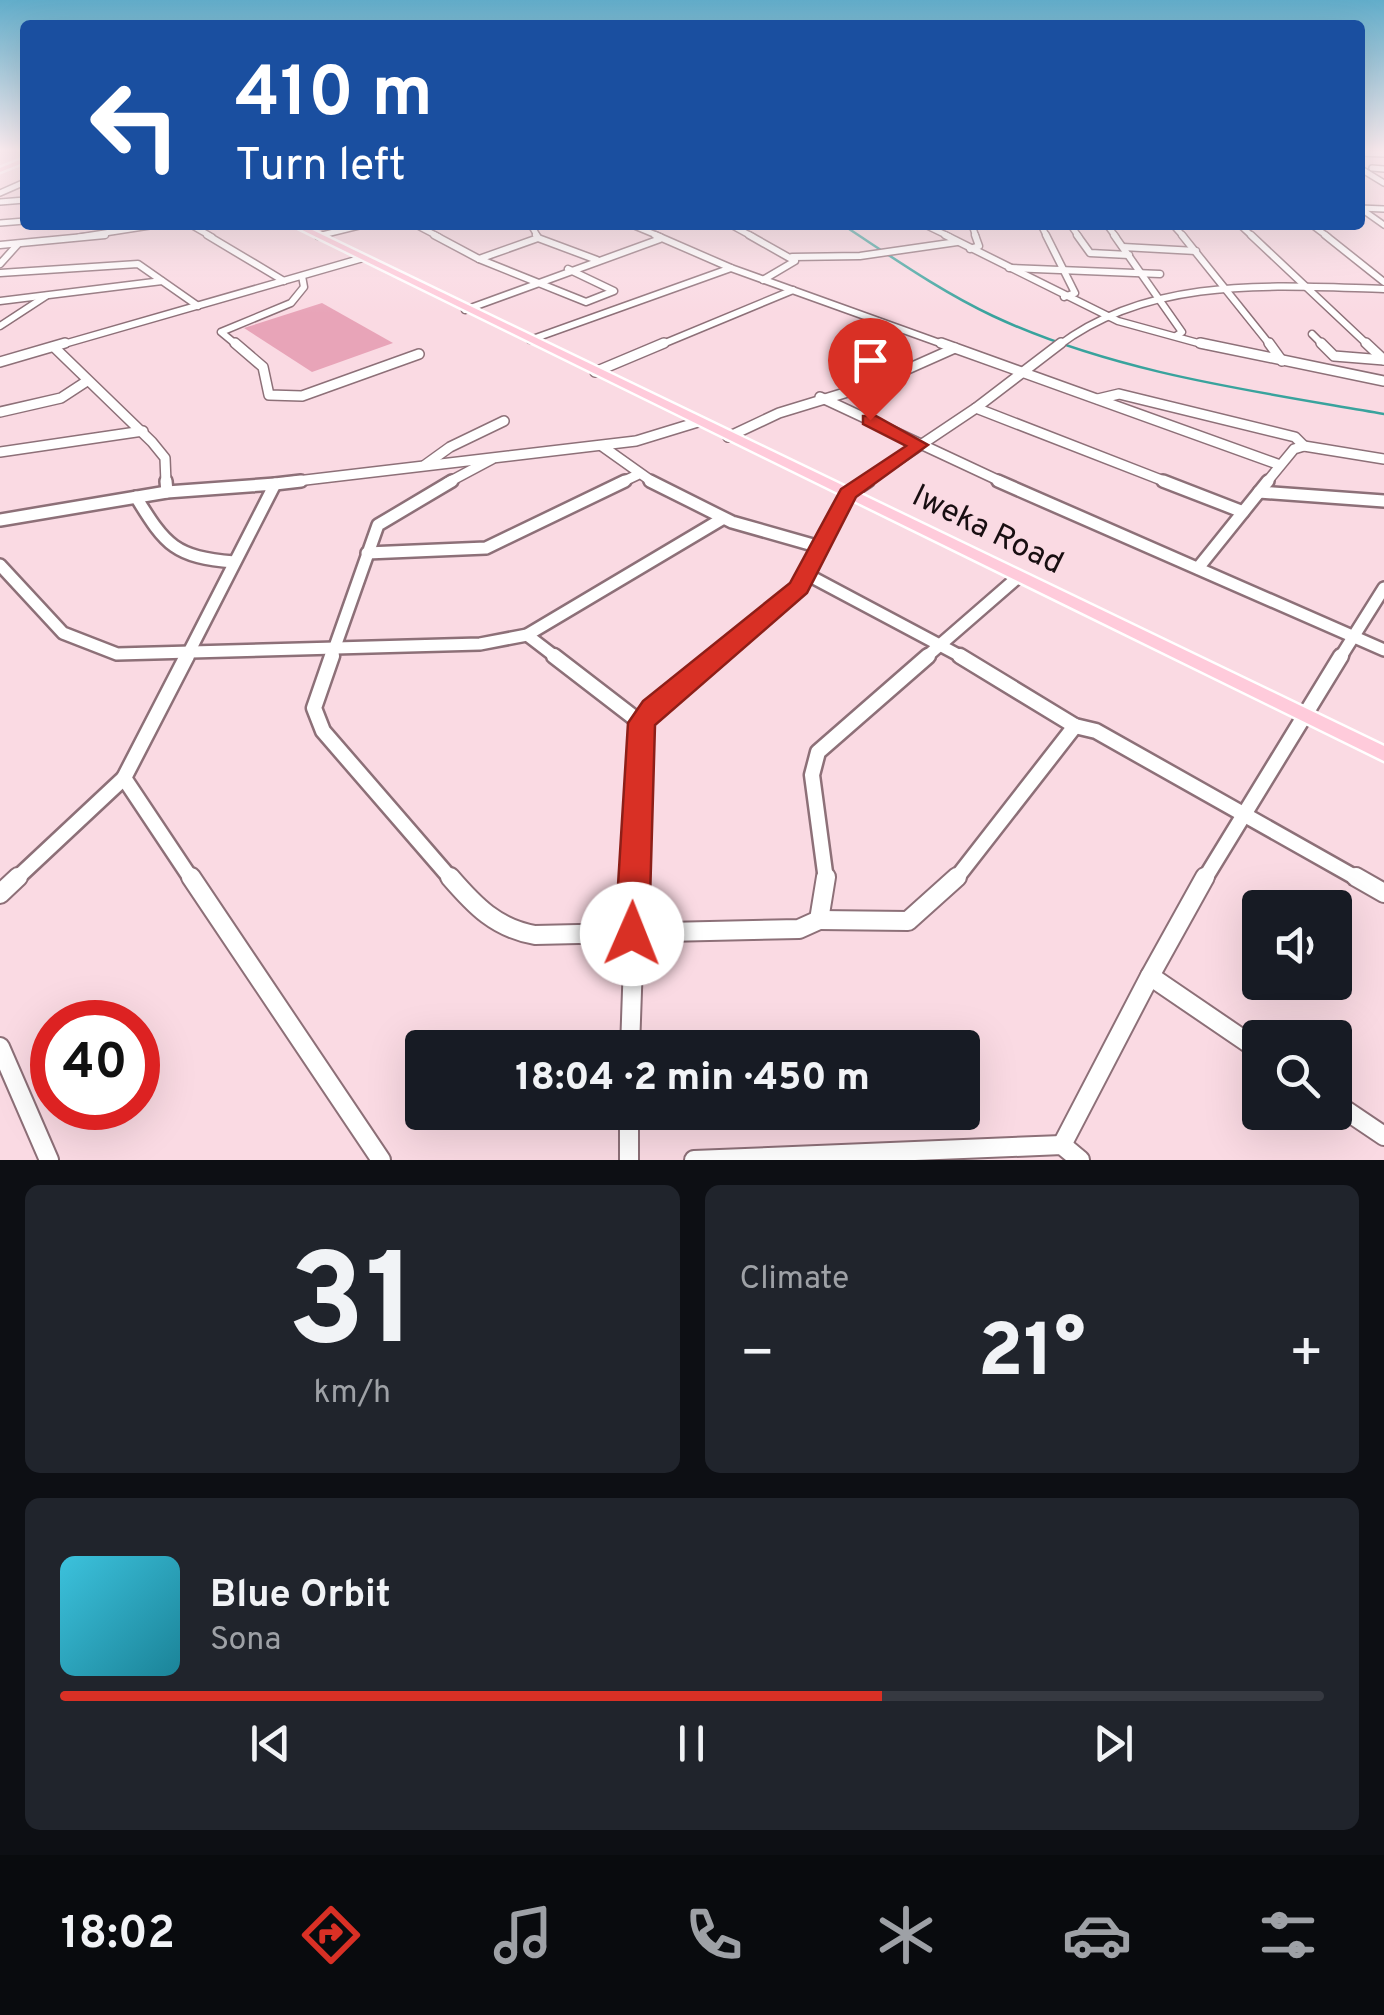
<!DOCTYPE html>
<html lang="en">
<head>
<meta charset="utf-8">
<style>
	:root { --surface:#171b24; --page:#20242c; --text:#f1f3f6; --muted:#9ea1a6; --line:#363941; --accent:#d93025 }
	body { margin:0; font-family:Overpass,sans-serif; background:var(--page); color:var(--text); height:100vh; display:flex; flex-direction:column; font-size:38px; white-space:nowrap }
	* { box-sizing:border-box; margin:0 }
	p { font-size:32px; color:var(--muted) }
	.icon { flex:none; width:55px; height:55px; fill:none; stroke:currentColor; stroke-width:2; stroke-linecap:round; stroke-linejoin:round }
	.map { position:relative; height:1160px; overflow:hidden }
	.sheet { display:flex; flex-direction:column; gap:25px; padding:25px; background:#0d0f14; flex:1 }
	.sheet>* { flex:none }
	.guide { position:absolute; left:20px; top:20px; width:1345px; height:210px; border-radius:10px; box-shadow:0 10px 40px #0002; background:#1a4fa0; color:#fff; overflow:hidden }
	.fabs { position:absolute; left:1242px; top:890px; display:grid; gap:20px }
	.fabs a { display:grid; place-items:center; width:110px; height:110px; border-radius:10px; background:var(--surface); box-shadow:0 10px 40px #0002; font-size:50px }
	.speed { position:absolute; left:30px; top:1000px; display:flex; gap:20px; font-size:50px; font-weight:700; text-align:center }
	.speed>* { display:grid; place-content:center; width:130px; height:130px; border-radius:50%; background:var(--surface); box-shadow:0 10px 40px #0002; line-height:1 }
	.speed .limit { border:15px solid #d22; background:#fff; color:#111 }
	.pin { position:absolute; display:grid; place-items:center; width:85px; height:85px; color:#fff; margin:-102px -42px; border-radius:50% 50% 50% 0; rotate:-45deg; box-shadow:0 0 10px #0007 }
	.pin .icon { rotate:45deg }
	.me { position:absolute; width:110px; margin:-55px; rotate:1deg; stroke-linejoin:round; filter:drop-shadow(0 0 8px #0008) }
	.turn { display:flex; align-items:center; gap:35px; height:210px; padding:0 50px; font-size:45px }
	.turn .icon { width:130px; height:130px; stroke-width:2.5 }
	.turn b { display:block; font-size:70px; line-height:85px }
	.big { font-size:75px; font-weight:800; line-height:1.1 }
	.sheet .widget { flex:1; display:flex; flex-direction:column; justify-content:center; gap:15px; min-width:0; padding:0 35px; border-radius:15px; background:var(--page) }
	.sheet .dial { align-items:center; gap:0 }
	.dial b { font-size:130px; line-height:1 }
	.song { display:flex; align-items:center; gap:30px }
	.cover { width:120px; height:120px; border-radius:15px; background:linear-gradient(135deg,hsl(190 70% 55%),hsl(190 70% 35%)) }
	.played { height:10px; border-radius:5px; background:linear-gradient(90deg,var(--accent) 65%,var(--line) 65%) }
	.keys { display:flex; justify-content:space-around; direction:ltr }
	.heat { display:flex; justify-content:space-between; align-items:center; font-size:55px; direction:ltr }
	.sheet .tiles { flex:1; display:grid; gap:25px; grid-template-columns:1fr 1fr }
	.widget:last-child { grid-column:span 2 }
	.trip { position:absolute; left:405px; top:1030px; width:575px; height:100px; border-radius:10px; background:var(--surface); box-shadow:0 10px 40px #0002; font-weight:800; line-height:100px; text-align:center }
	.tabs { display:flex; height:160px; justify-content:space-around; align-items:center; background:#090b0e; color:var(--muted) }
	.tabs .icon { width:70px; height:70px }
	.tabs .on { color:var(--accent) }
	.tabs b { font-size:45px; color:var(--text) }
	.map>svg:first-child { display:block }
	.green { fill:#e8a4b8 }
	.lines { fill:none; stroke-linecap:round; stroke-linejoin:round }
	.stream { stroke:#39a39d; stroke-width:2.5 }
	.minor-far5-casing { stroke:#8d7078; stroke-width:8 }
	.minor-far4-casing { stroke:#8d7078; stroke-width:9 }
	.minor-far3-casing { stroke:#8d7078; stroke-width:12 }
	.minor-far2-casing { stroke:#8d7078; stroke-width:16 }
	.minor-far1-casing { stroke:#8d7078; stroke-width:19 }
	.minor-casing { stroke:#8d7078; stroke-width:22 }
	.major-casing { stroke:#fff; stroke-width:5 }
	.minor-far5 { stroke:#fff; stroke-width:5 }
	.minor-far4 { stroke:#fff; stroke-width:6 }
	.minor-far3 { stroke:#fff; stroke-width:9 }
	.minor-far2 { stroke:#fff; stroke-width:11 }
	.minor-far1 { stroke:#fff; stroke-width:14 }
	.minor { stroke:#fff; stroke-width:18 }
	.major { fill:#ffcbdb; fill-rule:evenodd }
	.route { fill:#d93025; stroke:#8d1f18; stroke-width:2.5 }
	.labels { text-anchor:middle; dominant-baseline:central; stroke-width:10; stroke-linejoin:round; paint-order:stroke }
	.street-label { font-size:32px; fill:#180e11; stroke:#fadae3 }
</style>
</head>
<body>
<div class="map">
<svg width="1384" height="1160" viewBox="0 0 1384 1160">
	<rect width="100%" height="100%" fill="#fadae3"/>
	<!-- green -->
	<polygon class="green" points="322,303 393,343 312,372 244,328"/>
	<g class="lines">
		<!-- stream -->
		<path class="stream" d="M843 225C892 257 940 291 993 316 1115 373 1253 391 1384 414"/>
		<!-- minor-far5 casing -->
		<g class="minor-far5-casing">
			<g id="minor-far5">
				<polyline points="1360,153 1384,154"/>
				<polyline points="1372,168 1384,169"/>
				<polyline points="1361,169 1384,183"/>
				<polyline points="0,193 25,182"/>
				<polyline points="0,202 25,200"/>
				<polyline points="1360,208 1384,225"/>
				<polyline points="1360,208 1384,209"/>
				<polyline points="0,223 25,221"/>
				<polyline points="191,225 212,237"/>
				<polyline points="416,225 439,237"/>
				<polyline points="531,225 538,237"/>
				<polyline points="632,225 661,237"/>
				<polyline points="731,225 753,237"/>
				<polyline points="925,225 950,237"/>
				<polyline points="972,225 976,237"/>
				<polyline points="1041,225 1047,237"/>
				<polyline points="1107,225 1116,237"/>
				<polyline points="1173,225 1184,237"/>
				<polyline points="1240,225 1253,237"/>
				<polyline points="1312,225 1328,237"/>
				<polyline points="1072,227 1079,237"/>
				<polyline points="318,236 363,225"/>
				<polyline points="79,237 156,225"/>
			</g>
		</g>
		<!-- minor-far4 casing -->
		<g class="minor-far4-casing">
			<g id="minor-far4">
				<polyline points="207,235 284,281"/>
				<polyline points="434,235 479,259 586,302 614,291 568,269"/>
				<polyline points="655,235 731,268 948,346"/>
				<polyline points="749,235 795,261 763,280"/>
				<polyline points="945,235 1118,321 1209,346"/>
				<polyline points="1046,235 1075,293 1064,297"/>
				<polyline points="1077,235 1090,253 1129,255"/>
				<polyline points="1114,235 1182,332 1176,336"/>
				<polyline points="1182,235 1271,346"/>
				<polyline points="1251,235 1369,346"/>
				<polyline points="1325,235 1384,282"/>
				<polyline points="318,236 322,235"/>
				<polyline points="538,238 597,260"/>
				<polyline points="0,245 105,235"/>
				<polyline points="1123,247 1196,251"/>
				<polyline points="970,249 979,246 975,235"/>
				<polyline points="792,257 860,256 957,242"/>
				<polyline points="479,259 538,238 536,235"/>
				<polyline points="0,264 18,244"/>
				<polyline points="1009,268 1160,274"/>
				<polyline points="0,273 138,264 198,306"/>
				<polyline points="0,301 162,281"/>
				<polyline points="465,310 660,239"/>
				<polyline points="0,326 46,296"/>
				<polyline points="1312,334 1324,346"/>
				<polyline points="530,340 731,268"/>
				<polyline points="57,346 363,258"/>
				<polyline points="238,346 221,332 291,303 304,287 302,276"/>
				<polyline points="658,346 793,290"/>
				<path d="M1058 346C1151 275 1274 286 1384 289"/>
			</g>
		</g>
		<!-- minor-far3 casing -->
		<g class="minor-far3-casing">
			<g id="minor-far3">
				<polyline points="235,343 263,367 269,395 302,396 419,354"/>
				<polyline points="941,343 1280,465"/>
				<polyline points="1200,343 1384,381"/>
				<polyline points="1269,343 1282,361"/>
				<polyline points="1321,343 1334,356 1384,360"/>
				<polyline points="1366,343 1384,360"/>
				<polyline points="55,348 152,442 165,458 166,483"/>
				<polyline points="0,362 65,343"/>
				<polyline points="595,372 664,343"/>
				<polyline points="820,397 1004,483"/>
				<polyline points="1098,399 1119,394 1295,437 1304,446"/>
				<polyline points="976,408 1169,483"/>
				<polyline points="0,412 61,398 87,381"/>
				<polyline points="728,437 779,413 874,384 955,348"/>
				<polyline points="602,446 654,483"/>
				<polyline points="0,452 143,431"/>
				<polyline points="425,465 450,447 504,421"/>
				<polyline points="280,483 636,441 698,422"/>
				<polyline points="447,483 492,459"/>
				<polyline points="620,483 637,475"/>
				<polyline points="864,483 976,408 1061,343"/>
				<polyline points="1266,483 1294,449 1304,446 1384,459"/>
			</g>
		</g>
		<!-- minor-far2 casing -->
		<g class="minor-far2-casing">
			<g id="minor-far2">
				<polyline points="166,481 167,492"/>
				<polyline points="650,481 732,522 820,547"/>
				<polyline points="998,481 1384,650"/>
				<polyline points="1163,481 1243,512"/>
				<polyline points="275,484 301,481"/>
				<polyline points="1259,492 1384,501"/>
				<path d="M136 497C166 546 175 557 234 562"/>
				<polyline points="0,520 167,492 275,484 186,658"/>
				<polyline points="367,553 486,548 625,481"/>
				<polyline points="0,565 63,633 117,654 480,644 527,635 722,519"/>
				<polyline points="1198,568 1268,481"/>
				<polyline points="808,575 964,658"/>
				<polyline points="527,635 557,658"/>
				<polyline points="331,658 378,525 452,481"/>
				<polyline points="713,658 799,587 848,494 868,481"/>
				<polyline points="925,658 1017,578"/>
				<polyline points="1340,658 1384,588"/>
			</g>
		</g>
		<!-- minor-far1 casing -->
		<g class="minor-far1-casing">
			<g id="minor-far1">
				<polyline points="187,656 124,778 192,880"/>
				<polyline points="332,656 314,708 323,731 452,880"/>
				<polyline points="554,656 641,723"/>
				<polyline points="960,656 1075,726 1096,731 1360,880"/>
				<polyline points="15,880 124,778"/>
				<polyline points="636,880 641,723 716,656"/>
				<polyline points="826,880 812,775 818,752 928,656"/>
				<polyline points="955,880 1075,726"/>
				<polyline points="1204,880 1341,656"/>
			</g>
		</g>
		<!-- minor casing -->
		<g class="minor-casing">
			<g id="minor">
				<polyline points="191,877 381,1160"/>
				<path d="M450 877C475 906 496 928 535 935L799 929 819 920 826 877"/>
				<polyline points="1356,877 1384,893"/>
				<polyline points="0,894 18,877"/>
				<polyline points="819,920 908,921 957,877"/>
				<polyline points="1150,976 1205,877"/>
				<polyline points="0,1047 49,1160"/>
				<polyline points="630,1048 636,877"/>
				<polyline points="1335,1103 1384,1136"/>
				<polyline points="629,1112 629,1160"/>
				<polyline points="1062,1145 1150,976 1260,1051"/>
				<polyline points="694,1160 1062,1145 1080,1160"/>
			</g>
		</g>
		<!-- major casing -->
		<g class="major-casing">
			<g id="major">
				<polygon points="25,158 25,162 0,172 0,168"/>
				<polygon points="292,225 302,225 1384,746 1384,761"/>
			</g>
		</g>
		<!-- minor-far5 -->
		<use href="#minor-far5" class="minor-far5"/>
		<!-- minor-far4 -->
		<use href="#minor-far4" class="minor-far4"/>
		<!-- minor-far3 -->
		<use href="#minor-far3" class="minor-far3"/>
		<!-- minor-far2 -->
		<use href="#minor-far2" class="minor-far2"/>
		<!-- minor-far1 -->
		<use href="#minor-far1" class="minor-far1"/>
		<!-- minor -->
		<use href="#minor" class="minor"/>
		<!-- major -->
		<use href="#major" class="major"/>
	</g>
	<!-- sky -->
	<linearGradient id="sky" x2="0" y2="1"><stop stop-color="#62adca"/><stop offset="0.48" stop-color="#fdeef2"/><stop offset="1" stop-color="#fdeef2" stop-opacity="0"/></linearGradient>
	<rect width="1384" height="313" fill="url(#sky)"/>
	<!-- route -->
	<polygon class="route" points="863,416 876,416 928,445 856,497 807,593 655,725 649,934 644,945 632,950 620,945 615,934 628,723 643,701 790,583 841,489 906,446 863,424"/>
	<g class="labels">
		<!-- street labels -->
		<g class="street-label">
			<text transform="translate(987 531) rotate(26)">Iweka Road</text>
		</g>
	</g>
</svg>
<div class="fabs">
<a><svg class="icon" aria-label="sound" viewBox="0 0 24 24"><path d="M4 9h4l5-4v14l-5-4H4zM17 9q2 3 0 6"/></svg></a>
<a><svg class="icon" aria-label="search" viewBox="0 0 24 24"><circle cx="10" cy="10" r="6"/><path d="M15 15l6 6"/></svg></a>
</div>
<div class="speed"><div class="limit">40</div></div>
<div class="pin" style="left:870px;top:420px;background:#d93025"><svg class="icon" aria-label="arrive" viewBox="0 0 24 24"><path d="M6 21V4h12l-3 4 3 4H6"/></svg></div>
<svg class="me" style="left:632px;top:934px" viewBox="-20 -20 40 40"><circle r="19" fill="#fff"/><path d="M0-13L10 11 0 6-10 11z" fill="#d93025"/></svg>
<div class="trip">18:04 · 2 min · 450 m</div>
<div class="guide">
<div class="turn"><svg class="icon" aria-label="left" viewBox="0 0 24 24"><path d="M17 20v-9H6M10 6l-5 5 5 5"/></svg><div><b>410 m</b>Turn left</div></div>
</div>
</div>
<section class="sheet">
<div class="tiles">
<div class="widget dial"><b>31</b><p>km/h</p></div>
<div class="widget"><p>Climate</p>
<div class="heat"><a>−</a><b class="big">21°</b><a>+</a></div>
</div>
<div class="widget">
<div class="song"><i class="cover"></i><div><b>Blue Orbit</b><p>Sona</p></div></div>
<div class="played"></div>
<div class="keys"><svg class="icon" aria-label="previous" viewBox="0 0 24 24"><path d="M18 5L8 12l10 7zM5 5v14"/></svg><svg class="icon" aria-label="pause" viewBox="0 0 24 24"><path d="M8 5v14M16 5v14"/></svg><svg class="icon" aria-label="next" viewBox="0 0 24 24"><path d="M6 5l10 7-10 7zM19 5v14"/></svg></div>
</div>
</div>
</section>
<nav class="tabs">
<b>18:02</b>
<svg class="icon on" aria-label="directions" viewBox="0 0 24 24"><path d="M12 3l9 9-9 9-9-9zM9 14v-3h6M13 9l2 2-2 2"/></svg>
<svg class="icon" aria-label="music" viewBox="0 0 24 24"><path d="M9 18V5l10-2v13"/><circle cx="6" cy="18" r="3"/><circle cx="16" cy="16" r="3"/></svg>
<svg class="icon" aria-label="phone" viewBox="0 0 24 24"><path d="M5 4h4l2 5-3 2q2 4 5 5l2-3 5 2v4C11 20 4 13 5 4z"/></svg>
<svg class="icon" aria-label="climate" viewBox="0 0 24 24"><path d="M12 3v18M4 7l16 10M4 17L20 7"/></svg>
<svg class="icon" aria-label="car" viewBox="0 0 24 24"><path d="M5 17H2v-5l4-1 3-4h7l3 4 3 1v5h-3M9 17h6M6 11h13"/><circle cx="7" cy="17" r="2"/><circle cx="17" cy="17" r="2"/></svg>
<svg class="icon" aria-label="filters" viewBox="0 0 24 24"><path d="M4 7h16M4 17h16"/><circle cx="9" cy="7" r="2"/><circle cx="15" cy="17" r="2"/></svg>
</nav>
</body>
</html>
